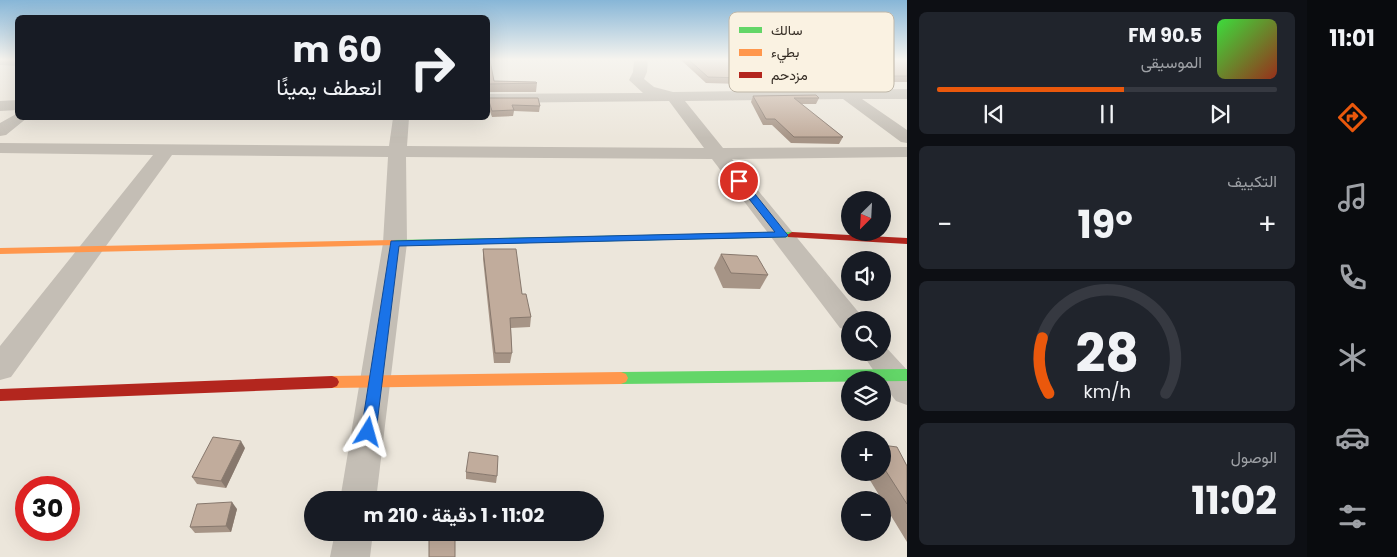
<!DOCTYPE html>
<html lang="ar">
<head>
<meta charset="utf-8">
<style>
	:root { --surface:#171b24; --page:#20242c; --text:#f1f3f6; --muted:#9ea1a6; --line:#363941; --accent:#ea580c }
	body { margin:0; font-family:Poppins,Vazirmatn,sans-serif; background:var(--page); color:var(--text); direction:rtl; height:100vh; display:flex; flex-direction:column; font-size:19px; white-space:nowrap }
	* { box-sizing:border-box; margin:0 }
	p { font-size:16px; color:var(--muted) }
	.icon { flex:none; width:28px; height:28px; fill:none; stroke:currentColor; stroke-width:2; stroke-linecap:round; stroke-linejoin:round }
	.map { position:relative; flex:1; overflow:hidden; direction:ltr }
	.panel { display:flex; flex-direction:column; gap:12px; padding:12px; background:#0d0f14; width:400px }
	.panel>* { flex:none }
	.banner { position:absolute; left:15px; top:15px; width:475px; height:105px; border-radius:8px; box-shadow:0 5px 20px #0002; direction:rtl; background:#171b24; color:var(--text); overflow:hidden }
	.needle { width:32px; rotate:204deg }
	.controls { position:absolute; left:841px; top:191px; display:grid; gap:10px }
	.controls a { display:grid; place-items:center; width:50px; height:50px; border-radius:50%; background:var(--surface); box-shadow:0 5px 20px #0002; font-size:25px }
	.speed { position:absolute; left:15px; top:476px; display:flex; gap:10px; font-size:25px; font-weight:700; text-align:center }
	.speed>* { display:grid; place-content:center; width:65px; height:65px; border-radius:50%; background:var(--surface); box-shadow:0 5px 20px #0002; line-height:1 }
	.speed .limit { border:8px solid #d22; background:#fff; color:#111 }
	.pin { position:absolute; display:grid; place-items:center; width:42px; height:42px; color:#fff; margin:-21px; border:2px solid #fff; border-radius:50%; box-shadow:0 1px 5px #0007 }
	.me { position:absolute; width:55px; margin:-28px; rotate:8deg; stroke-linejoin:round; filter:drop-shadow(0 0 4px #0008) }
	.turn { display:flex; align-items:center; gap:18px; height:105px; padding:0 25px; font-size:22px }
	.turn .icon { width:65px; height:65px; stroke-width:2.5 }
	.turn b { display:block; font-size:35px; line-height:42px }
	.big { font-size:38px; font-weight:700; line-height:1.1 }
	.panel .widget { flex:1; display:flex; flex-direction:column; justify-content:center; gap:8px; min-width:0; padding:0 18px; border-radius:8px; background:var(--page) }
	.panel .dial { align-items:center; gap:0 }
	.dial svg { height:130px; overflow:visible; fill:none; stroke:var(--line); stroke-width:7; stroke-linecap:round; text-anchor:middle }
	.dial text { fill:var(--text); stroke:none }
	.song { display:flex; align-items:center; gap:15px }
	.cover { width:60px; height:60px; border-radius:8px; background:linear-gradient(135deg,hsl(120 70% 55%),hsl(10 70% 35%)) }
	.played { height:5px; border-radius:2px; background:linear-gradient(90deg,var(--accent) 55%,var(--line) 55%) }
	.keys { display:flex; justify-content:space-around; direction:ltr }
	.heat { display:flex; justify-content:space-between; align-items:center; font-size:28px; direction:ltr }
	.trip { position:absolute; left:304px; top:491px; width:300px; height:50px; border-radius:25px; background:var(--surface); box-shadow:0 5px 20px #0002; font-weight:700; line-height:50px; text-align:center; direction:rtl }
	main { display:flex; flex:1; min-height:0 }
	.dock { display:flex; flex-direction:column; width:90px; justify-content:space-around; align-items:center; background:#090b0e; color:var(--muted) }
	.dock .icon { width:35px; height:35px }
	.dock .active { color:var(--accent) }
	.dock b { font-size:22px; color:var(--text) }
	.map>svg:first-child { display:block }
	.lines { fill:none; stroke-linecap:round; stroke-linejoin:round }
	.street { fill:#c4beb5; fill-rule:evenodd }
	.fast { fill:#63d668; fill-rule:evenodd }
	.slow { fill:#ff974d; fill-rule:evenodd }
	.jam { fill:#b3261e; fill-rule:evenodd }
	.wall { fill:#a69486 }
	.shaded-wall { fill:#87786d }
	.building { fill:#c1ac9c; stroke:#87786d }
	.route { fill:#1a73e8; stroke:#114b97 }
	.key { fill:#faf2e2; stroke:#bfb7a9; stroke-width:1 }
	.key-label { font-size:14px; fill:#342c24 }
</style>
</head>
<body>
<main>
<nav class="dock">
<b>11:01</b>
<svg class="icon active" aria-label="directions" viewBox="0 0 24 24"><path d="M12 3l9 9-9 9-9-9zM9 14v-3h6M13 9l2 2-2 2"/></svg>
<svg class="icon" aria-label="music" viewBox="0 0 24 24"><path d="M9 18V5l10-2v13"/><circle cx="6" cy="18" r="3"/><circle cx="16" cy="16" r="3"/></svg>
<svg class="icon" aria-label="phone" viewBox="0 0 24 24"><path d="M5 4h4l2 5-3 2q2 4 5 5l2-3 5 2v4C11 20 4 13 5 4z"/></svg>
<svg class="icon" aria-label="climate" viewBox="0 0 24 24"><path d="M12 3v18M4 7l16 10M4 17L20 7"/></svg>
<svg class="icon" aria-label="car" viewBox="0 0 24 24"><path d="M5 17H2v-5l4-1 3-4h7l3 4 3 1v5h-3M9 17h6M6 11h13"/><circle cx="7" cy="17" r="2"/><circle cx="17" cy="17" r="2"/></svg>
<svg class="icon" aria-label="filters" viewBox="0 0 24 24"><path d="M4 7h16M4 17h16"/><circle cx="9" cy="7" r="2"/><circle cx="15" cy="17" r="2"/></svg>
</nav>
<section class="panel">
<div class="widget">
<div class="song"><i class="cover"></i><div><b>90.5 FM</b><p>الموسيقى</p></div></div>
<div class="played"></div>
<div class="keys"><svg class="icon" aria-label="previous" viewBox="0 0 24 24"><path d="M18 5L8 12l10 7zM5 5v14"/></svg><svg class="icon" aria-label="pause" viewBox="0 0 24 24"><path d="M8 5v14M16 5v14"/></svg><svg class="icon" aria-label="next" viewBox="0 0 24 24"><path d="M6 5l10 7-10 7zM19 5v14"/></svg></div>
</div>
<div class="widget"><p>التكييف</p>
<div class="heat"><a>−</a><b class="big">19°</b><a>+</a></div>
</div>
<div class="widget dial"><svg viewBox="0 0 100 80">
<path d="M14 69A42 42 0 1 1 86 69"/>
<path d="M14 69A42 42 0 0 1 10 35" stroke="#ea580c"/>
<text x="50" y="56" font-size="32" font-weight="700">28</text>
<text x="50" y="72" font-size="11">km/h</text>
</svg></div>
<div class="widget"><p>الوصول</p><b class="big">11:02</b></div>
</section>
<div class="map">
<svg width="907" height="557" viewBox="0 0 907 557">
	<rect width="100%" height="100%" fill="#ece6db"/>
	<g class="lines">
		<!-- street -->
		<g class="street">
			<polygon points="0,60 18,60 18,66 0,65"/>
			<polygon points="634,60 648,60 647,72 644,79 654,87 673,92 829,90 783,60 800,60 849,90 907,89 907,99 862,99 907,130 907,143 901,142 843,99 685,101 723,148 907,147 907,157 732,159 860,314 863,320 850,320 850,331 840,328 712,159 406,157 407,243 376,500 340,500 383,243 388,157 172,155 11,377 0,380 0,346 153,155 0,153 0,143 389,146 393,118 409,118 407,146 704,148 669,101 488,103 488,94 643,93 629,80 633,72"/>
			<polygon points="18,100 18,110 0,111 0,101"/>
			<polygon points="18,113 18,118 27,118 6,135 0,136 0,123"/>
			<polygon points="882,343 907,370 907,405 896,401 882,383 882,380 880,380 861,352 882,352"/>
			<polygon points="335,532 373,532 370,557 330,557"/>
		</g>
		<!-- fast -->
		<g class="fast">
			<polygon points="792,232 797,235 796,237 393,246 388,243 393,240"/>
			<polygon points="907,369 907,381 621,384 616,382 614,378 616,374 621,372"/>
		</g>
		<!-- slow -->
		<g class="slow">
			<polygon points="393,240 397,241 398,243 397,245 0,254 0,248"/>
			<polygon points="621,372 626,374 628,378 626,382 621,384 332,388 327,386 325,382 327,378 332,376"/>
		</g>
		<!-- jam -->
		<g class="jam">
			<polygon points="792,232 907,238 907,244 788,237 787,235"/>
			<polygon points="332,376 337,378 339,382 337,386 332,388 0,401 0,389"/>
		</g>
	</g>
	<!-- wall -->
	<g class="wall">
		<polygon points="488,60 494,81 537,83 536,92 488,92"/>
		<polygon points="681,60 768,60 771,64 801,83 798,89 744,89 741,84 706,83"/>
		<polygon points="846,60 907,60 907,82 887,82"/>
		<polygon points="753,96 819,98 816,104 801,104 843,137 839,144 791,143 772,125 763,125 751,102"/>
		<polygon points="488,98 540,106 539,112 514,111 513,116 492,117 488,106"/>
		<polygon points="483,249 522,294 531,317 530,327 511,328 512,353 510,363 494,363 483,259"/>
		<polygon points="721,254 768,275 760,289 723,288 714,268"/>
		<polygon points="882,445 907,466 907,542 882,501 882,500 865,472 882,472"/>
		<polygon points="245,448 226,488 197,484 192,477"/>
		<polygon points="466,472 497,476 496,483 466,479"/>
		<polygon points="237,509 231,532 195,533 190,527"/>
	</g>
	<!-- shaded-wall -->
	<g class="shaded-wall">
		<polygon points="241,441 245,448 226,488 221,481"/>
		<polygon points="232,502 237,509 231,532 226,526"/>
	</g>
	<!-- building -->
	<g class="building">
		<polygon points="488,60 490,60 494,81 536,82 537,83 488,84 488,85"/>
		<polygon points="689,60 768,60 771,64 779,64 801,83 746,83 743,78 708,77"/>
		<polygon points="860,60 907,60 907,76 890,76"/>
		<polygon points="816,95 819,98 794,98 843,137 794,137 775,119 766,119 753,96"/>
		<polygon points="488,98 538,98 540,106 512,105 514,110 492,111"/>
		<polygon points="483,249 516,249 522,294 526,294 531,317 510,318 512,353 495,353"/>
		<polygon points="721,254 757,256 768,275 731,273"/>
		<polygon points="213,437 241,441 221,481 192,477"/>
		<polygon points="882,445 897,447 907,466 907,504 882,465"/>
		<polygon points="469,452 498,456 497,476 466,472"/>
		<polygon points="232,502 226,526 190,527 197,504"/>
		<rect x="429" y="532" width="26" height="25"/>
	</g>
	<!-- sky -->
	<linearGradient id="sky" x2="0" y2="1"><stop stop-color="#87b6d7"/><stop offset="0.43" stop-color="#f6f4ef"/><stop offset="1" stop-color="#f6f4ef" stop-opacity="0"/></linearGradient>
	<rect width="907" height="138" fill="url(#sky)"/>
	<!-- route -->
	<polygon class="route" points="739,178 743,179 786,233 788,235 786,237 399,246 376,432 373,436 368,438 363,436 361,432 391,241 775,232 735,181"/>
	<!-- legend -->
	<rect x="729" y="12" width="165" height="80" rx="8" class="key"/>
	<rect x="739" y="27" width="23" height="6" fill="#63d668"/>
	<rect x="739" y="49" width="23" height="7" fill="#ff974d"/>
	<rect x="739" y="72" width="23" height="6" fill="#b3261e"/>
	<g class="key-label">
		<text x="771" y="35">سالك</text>
		<text x="771" y="57">بطيء</text>
		<text x="771" y="80">مزدحم</text>
	</g>
</svg>
<div class="controls">
<a><svg class="needle" viewBox="-14 -14 28 28"><path d="M0-13l5 13h-10z" fill="#e53935"/><path d="M0 13l5-13h-10z" fill="#9ea1a6"/></svg></a>
<a><svg class="icon" aria-label="sound" viewBox="0 0 24 24"><path d="M4 9h4l5-4v14l-5-4H4zM17 9q2 3 0 6"/></svg></a>
<a><svg class="icon" aria-label="search" viewBox="0 0 24 24"><circle cx="10" cy="10" r="6"/><path d="M15 15l6 6"/></svg></a>
<a><svg class="icon" aria-label="layers" viewBox="0 0 24 24"><path d="M12 4l9 5-9 5-9-5zM3 14l9 5 9-5"/></svg></a>
<a>+</a>
<a>−</a>
</div>
<div class="speed"><div class="limit">30</div></div>
<div class="pin" style="left:739px;top:181px;background:#d93025"><svg class="icon" aria-label="arrive" viewBox="0 0 24 24"><path d="M6 21V4h12l-3 4 3 4H6"/></svg></div>
<svg class="me" style="left:368px;top:432px" viewBox="-20 -20 40 40"><path d="M0-17L14 15 0 8-14 15z" fill="#1a73e8" stroke="#fff" stroke-width="4"/></svg>
<div class="trip">11:02 · 1 دقيقة · 210 m</div>
<div class="banner">
<div class="turn"><svg class="icon" aria-label="right" viewBox="0 0 24 24"><path d="M7 20v-9h11M14 6l5 5-5 5"/></svg><div><b>60 m</b>انعطف يمينًا</div></div>
</div>
</div>
</main>
</body>
</html>
